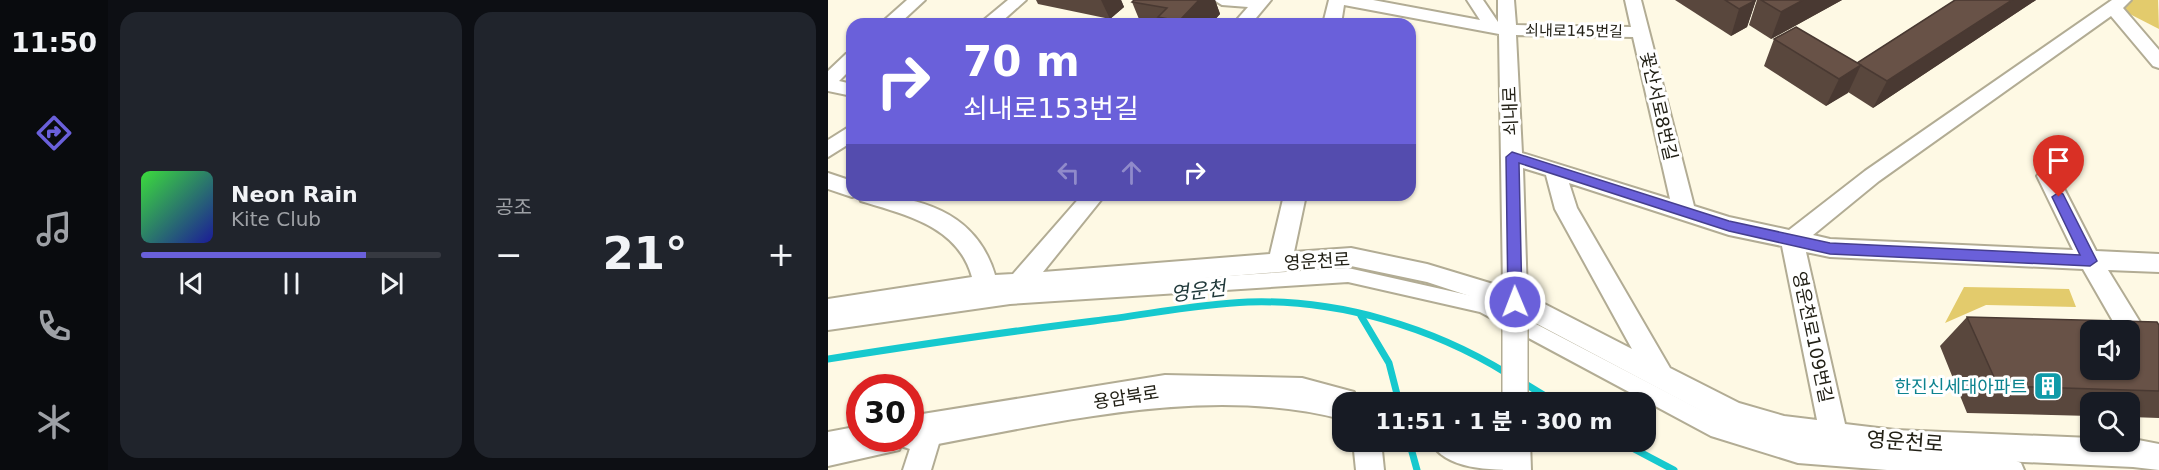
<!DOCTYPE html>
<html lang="ko">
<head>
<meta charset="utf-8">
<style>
	:root { --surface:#171b24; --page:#20242c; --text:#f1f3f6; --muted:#9ea1a6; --line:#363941; --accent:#6a60da }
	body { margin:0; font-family:"DejaVu Sans","Noto Sans KR",sans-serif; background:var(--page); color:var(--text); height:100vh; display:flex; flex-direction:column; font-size:22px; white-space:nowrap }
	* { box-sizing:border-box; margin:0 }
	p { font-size:20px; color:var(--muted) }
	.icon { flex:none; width:33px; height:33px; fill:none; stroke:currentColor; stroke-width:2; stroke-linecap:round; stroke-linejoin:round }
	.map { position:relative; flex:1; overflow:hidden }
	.details { display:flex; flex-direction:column; gap:12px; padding:12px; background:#0d0f14; width:720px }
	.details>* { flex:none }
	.guide { position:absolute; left:18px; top:18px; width:570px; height:183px; border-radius:18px; box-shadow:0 2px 4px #0004; background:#6a60da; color:#fff; overflow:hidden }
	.tools { position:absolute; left:1252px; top:320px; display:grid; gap:12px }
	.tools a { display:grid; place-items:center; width:60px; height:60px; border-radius:12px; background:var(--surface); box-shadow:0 2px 4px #0004; font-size:30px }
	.speed { position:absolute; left:18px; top:374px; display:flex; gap:12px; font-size:30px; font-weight:700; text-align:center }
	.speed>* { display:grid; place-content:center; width:78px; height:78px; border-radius:50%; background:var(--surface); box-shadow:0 2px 4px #0004; line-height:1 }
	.speed .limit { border:9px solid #d22; background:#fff; color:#111 }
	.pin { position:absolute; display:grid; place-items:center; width:51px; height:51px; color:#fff; margin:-62px -26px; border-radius:50% 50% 50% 0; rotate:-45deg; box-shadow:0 0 6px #0007 }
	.pin .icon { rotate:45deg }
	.me { position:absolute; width:66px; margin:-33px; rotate:359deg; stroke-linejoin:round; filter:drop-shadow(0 0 4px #0008) }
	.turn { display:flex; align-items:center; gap:21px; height:126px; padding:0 18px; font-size:27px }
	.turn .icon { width:78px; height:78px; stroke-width:2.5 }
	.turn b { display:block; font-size:42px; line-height:51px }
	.lanes { display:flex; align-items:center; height:57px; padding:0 18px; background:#0003; justify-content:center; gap:30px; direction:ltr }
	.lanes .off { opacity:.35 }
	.big { font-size:45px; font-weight:800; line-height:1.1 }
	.details .card { flex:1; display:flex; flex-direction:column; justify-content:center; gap:9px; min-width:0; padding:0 21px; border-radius:18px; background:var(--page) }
	.song { display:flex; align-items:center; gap:18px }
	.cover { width:72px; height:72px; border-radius:9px; background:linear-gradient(135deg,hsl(120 70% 55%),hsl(240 70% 35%)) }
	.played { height:6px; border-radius:3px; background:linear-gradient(90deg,var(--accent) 75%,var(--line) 75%) }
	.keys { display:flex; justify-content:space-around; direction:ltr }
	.heat { display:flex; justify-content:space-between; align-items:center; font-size:33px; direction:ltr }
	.details .tiles { flex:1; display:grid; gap:12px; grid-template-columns:repeat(2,1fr) }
	.trip { position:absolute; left:504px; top:392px; width:324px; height:60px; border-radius:18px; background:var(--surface); box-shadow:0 2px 4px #0004; font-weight:800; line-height:60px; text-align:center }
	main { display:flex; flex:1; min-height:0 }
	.dock { display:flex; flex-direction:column; width:108px; justify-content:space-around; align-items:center; background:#090b0e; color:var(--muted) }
	.dock .icon { width:42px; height:42px }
	.dock .on { color:var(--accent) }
	.dock b { font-size:27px; color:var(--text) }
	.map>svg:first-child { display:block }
	.green { fill:#e3cb6c }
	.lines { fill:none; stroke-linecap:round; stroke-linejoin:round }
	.stream { stroke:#16c9ce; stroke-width:7 }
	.pedestrian-casing { stroke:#b2ac94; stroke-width:4 }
	.minor-casing { stroke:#b2ac94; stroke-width:4 }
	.tertiary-casing { stroke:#b2ac94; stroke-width:4 }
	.pedestrian { fill:#fff; fill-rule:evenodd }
	.minor { fill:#fff; fill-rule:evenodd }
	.tertiary { fill:#fff; fill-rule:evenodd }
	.minor-bridge-casing { stroke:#b2ac94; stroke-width:28; stroke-linecap:butt }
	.minor-bridge { stroke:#fff; stroke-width:25 }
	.wall { fill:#59473d }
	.shaded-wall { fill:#493932 }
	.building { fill:#685247; stroke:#493932; stroke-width:1.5; fill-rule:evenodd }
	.route { fill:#6a60da; stroke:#453e8e; stroke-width:1.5 }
	.labels { text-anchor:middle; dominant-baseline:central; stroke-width:6; stroke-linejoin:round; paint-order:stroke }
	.far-street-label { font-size:15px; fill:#222016; stroke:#fff }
	.street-label { font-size:18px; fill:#222016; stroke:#fff }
	.culture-label { font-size:18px; fill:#0d838f; stroke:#fff; text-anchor:end }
	.water-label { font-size:20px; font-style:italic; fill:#20393a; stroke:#fff }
	.near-street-label { font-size:21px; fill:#222016; stroke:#fff }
</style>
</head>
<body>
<main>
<nav class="dock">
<b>11:50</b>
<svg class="icon on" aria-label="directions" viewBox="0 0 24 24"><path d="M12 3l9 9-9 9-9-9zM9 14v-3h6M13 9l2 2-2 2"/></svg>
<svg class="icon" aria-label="music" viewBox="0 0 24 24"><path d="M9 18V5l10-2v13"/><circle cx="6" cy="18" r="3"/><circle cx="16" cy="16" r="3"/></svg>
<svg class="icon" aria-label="phone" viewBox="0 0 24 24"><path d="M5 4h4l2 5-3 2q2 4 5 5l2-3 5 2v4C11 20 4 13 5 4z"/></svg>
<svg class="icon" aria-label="climate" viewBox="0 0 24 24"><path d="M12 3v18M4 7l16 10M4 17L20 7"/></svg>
</nav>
<section class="details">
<div class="tiles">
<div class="card">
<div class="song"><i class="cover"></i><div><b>Neon Rain</b><p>Kite Club</p></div></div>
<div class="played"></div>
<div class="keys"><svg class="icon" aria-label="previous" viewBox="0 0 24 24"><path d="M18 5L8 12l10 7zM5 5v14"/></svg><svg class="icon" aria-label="pause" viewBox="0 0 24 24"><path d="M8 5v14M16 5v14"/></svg><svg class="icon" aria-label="next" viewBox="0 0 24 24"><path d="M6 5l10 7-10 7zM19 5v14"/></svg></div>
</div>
<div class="card"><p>공조</p>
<div class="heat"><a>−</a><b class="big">21°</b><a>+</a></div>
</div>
</div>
</section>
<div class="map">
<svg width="1331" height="470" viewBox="0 0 1331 470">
	<rect width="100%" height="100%" fill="#fef9e4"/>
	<!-- green -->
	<g class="green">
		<polygon points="1298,0 1330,0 1331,29 1288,7"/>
		<polygon points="1136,287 1241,289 1248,307 1158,305 1117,323"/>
	</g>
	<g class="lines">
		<!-- stream -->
		<g class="stream">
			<polyline points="533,316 561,363 571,402"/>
			<path d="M0 359C89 345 177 332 266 321 317 315 369 304 420 302 510 299 604 327 680 374"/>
			<polyline points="694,382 727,402"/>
			<polyline points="581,441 589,470"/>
			<polyline points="791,441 846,470"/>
		</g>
		<!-- pedestrian casing -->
		<g class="pedestrian-casing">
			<polygon id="pedestrian" points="520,268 662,300 894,421 970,443 1186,460 1193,463 1196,470 1059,470 970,463 883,436 652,312 520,282 182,304 0,330 0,314 182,290"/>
		</g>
		<!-- minor casing -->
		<g class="minor-casing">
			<g id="minor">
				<polygon points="79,0 97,0 71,24 52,24"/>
				<polygon points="180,0 198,0 171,24 151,24"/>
				<polygon points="386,0 443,0 423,24 405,24 420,7 394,5"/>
				<path d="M501 0H545L652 20 639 0H655L670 22V0H686L688 25 803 27 797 0H813L866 206 901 217 961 230 1037 171 1284 0H1303L1295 8 1331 50V68L1325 66 1283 16 1051 181 985 235 1002 239 1245 250 1209 176 1213 171 1220 168 1227 171 1268 251 1331 254V272L1280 270 1331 353V388L1322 384 1302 350V330H1290L1255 269 1002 257 978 252 1017 424 1067 430 1263 438V441L1305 439 1331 444V470L1305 467 1067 456 956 442 896 423 698 318 696 322 687 325 678 322 675 307 599 282 523 266 144 297 0 319V299L144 277C130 226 78 215 33 201L30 195C90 195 148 211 167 275L185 274 254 195H277L215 272 442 254 456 195H478L466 252 523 248 599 264 675 287 671 34 516 5 513 24H495ZM688 35 805 37 842 199 694 153ZM695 168 718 175 727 209 804 349 699 295ZM741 183 901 235 954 246 989 420 956 416 911 403 842 368 749 208Z"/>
				<polygon points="24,52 24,68 11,81 24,84 24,96 0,91 0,71 18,54"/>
				<polygon points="24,125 24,142 0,157 0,140"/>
				<polygon points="0,173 24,181 24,195 30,195 24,197 0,189"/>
				<polygon points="101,417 111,421 115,430 103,470 75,470 91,421"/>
				<polygon points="525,441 553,441 556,470 528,470"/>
				<polygon points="674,441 702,441 703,470 675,470"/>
			</g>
		</g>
		<!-- tertiary casing -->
		<g class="tertiary-casing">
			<g id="tertiary">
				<path d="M337 375 474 378 526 392 530 402H514V419C374 383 221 425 82 449L73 446 71 450 0 466V432L32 426V438H82V416Z"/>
				<path d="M602 441H656L689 458 694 470C662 470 617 470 602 441Z"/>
			</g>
		</g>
		<!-- pedestrian -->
		<use href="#pedestrian" class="pedestrian"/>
		<!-- minor -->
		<use href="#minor" class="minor"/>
		<!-- tertiary -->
		<use href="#tertiary" class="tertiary"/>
		<!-- minor-bridge casing -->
		<g class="minor-bridge-casing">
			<polyline id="minor-bridge" points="687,317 687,402"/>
		</g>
		<!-- minor-bridge -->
		<use href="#minor-bridge" class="minor-bridge"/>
	</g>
	<!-- wall -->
	<g class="wall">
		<polygon points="208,0 293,0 296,7 282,19 210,4"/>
		<polygon points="306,0 387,0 392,14 383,24 313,24 304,2"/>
		<polygon points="847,0 928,0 919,27 903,36"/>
		<polygon points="929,0 1014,0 943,39 921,25"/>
		<polygon points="1127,0 1208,0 1045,108 1020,92 998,106 936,66 946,39 1029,63"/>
		<polygon points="1139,317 1331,325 1331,418 1302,417 1302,402 1263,402 1263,416 1139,413 1112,346"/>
	</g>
	<!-- shaded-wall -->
	<g class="shaded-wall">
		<polygon points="273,0 293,0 296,7 282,19"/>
		<polygon points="371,0 387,0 392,14 383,24 353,24 351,21"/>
		<polygon points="928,0 919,27 903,36 911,9"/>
		<polygon points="975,0 1014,0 943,39 953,12"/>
		<polygon points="1184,0 1208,0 1045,108 1059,81"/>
		<polygon points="1033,65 1020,93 998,106 1011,79"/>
	</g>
	<!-- building -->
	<g class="building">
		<polygon points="306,0 371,0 351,21 330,17 339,8 304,2"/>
		<polygon points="897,0 928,0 911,9"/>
		<polygon points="933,0 975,0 953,12"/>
		<polygon points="1127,0 1184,0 1059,81 1029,63"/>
		<polygon points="968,27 1033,65 1011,79 946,39"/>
		<path d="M1139 317 1329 322 1331 325V391L1170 386ZM1263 330H1302V369H1263Z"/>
	</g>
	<!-- route -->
	<polygon class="route" points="684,152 901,221 1002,243 1252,255 1224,197 1231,192 1235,194 1269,261 1262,266 1002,254 901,231 691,163 694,302 687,308 680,302 678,157"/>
	<!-- icons -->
	<defs>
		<g id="building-square" transform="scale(1.5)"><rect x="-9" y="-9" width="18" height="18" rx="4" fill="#0f9aa8" stroke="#fff"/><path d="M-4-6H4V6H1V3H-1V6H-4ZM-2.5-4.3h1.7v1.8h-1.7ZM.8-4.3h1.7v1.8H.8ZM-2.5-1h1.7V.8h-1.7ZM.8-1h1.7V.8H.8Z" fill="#fff"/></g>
	</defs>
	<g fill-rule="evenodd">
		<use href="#building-square" x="1220" y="386"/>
	</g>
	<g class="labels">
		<!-- far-street labels -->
		<g class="far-street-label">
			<text transform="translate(746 31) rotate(1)">쇠내로145번길</text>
		</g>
		<!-- street labels -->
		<g class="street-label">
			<text transform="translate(831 106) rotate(77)">꽃산서로8번길</text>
			<text transform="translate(682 111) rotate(-92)">쇠내로</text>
			<text transform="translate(489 261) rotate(-3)">영운천로</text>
			<text transform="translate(985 337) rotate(78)">영운천로109번길</text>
			<text transform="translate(298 397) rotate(-9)">용암북로</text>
		</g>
		<!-- culture labels -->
		<g class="culture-label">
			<text x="1199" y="386">한진신세대아파트</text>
		</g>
		<!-- water labels -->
		<g class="water-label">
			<text transform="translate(370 291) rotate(-7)">영운천</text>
		</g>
		<!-- near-street labels -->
		<g class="near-street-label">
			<text transform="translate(1077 442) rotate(4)">영운천로</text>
		</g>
	</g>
</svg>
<div class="tools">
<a><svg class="icon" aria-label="sound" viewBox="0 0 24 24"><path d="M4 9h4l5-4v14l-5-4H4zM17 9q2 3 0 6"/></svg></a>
<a><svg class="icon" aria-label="search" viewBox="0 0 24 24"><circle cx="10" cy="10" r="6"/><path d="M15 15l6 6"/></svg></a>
</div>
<div class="speed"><div class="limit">30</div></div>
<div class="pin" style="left:1231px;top:197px;background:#d93025"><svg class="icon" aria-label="arrive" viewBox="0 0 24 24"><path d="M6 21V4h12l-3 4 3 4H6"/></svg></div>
<svg class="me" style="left:687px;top:302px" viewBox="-20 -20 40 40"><circle r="17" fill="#6a60da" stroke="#fff" stroke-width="3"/><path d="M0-11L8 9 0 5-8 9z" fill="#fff"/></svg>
<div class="trip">11:51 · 1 분 · 300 m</div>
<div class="guide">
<div class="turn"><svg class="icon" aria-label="right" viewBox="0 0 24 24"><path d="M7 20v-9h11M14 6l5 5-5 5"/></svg><div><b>70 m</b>쇠내로153번길</div></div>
<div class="lanes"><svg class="icon off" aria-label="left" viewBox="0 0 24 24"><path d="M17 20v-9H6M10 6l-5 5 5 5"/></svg><svg class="icon off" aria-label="ahead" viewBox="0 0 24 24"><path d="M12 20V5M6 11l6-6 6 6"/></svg><svg class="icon" aria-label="right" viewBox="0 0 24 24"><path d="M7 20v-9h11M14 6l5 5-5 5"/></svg></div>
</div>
</div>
</main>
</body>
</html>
